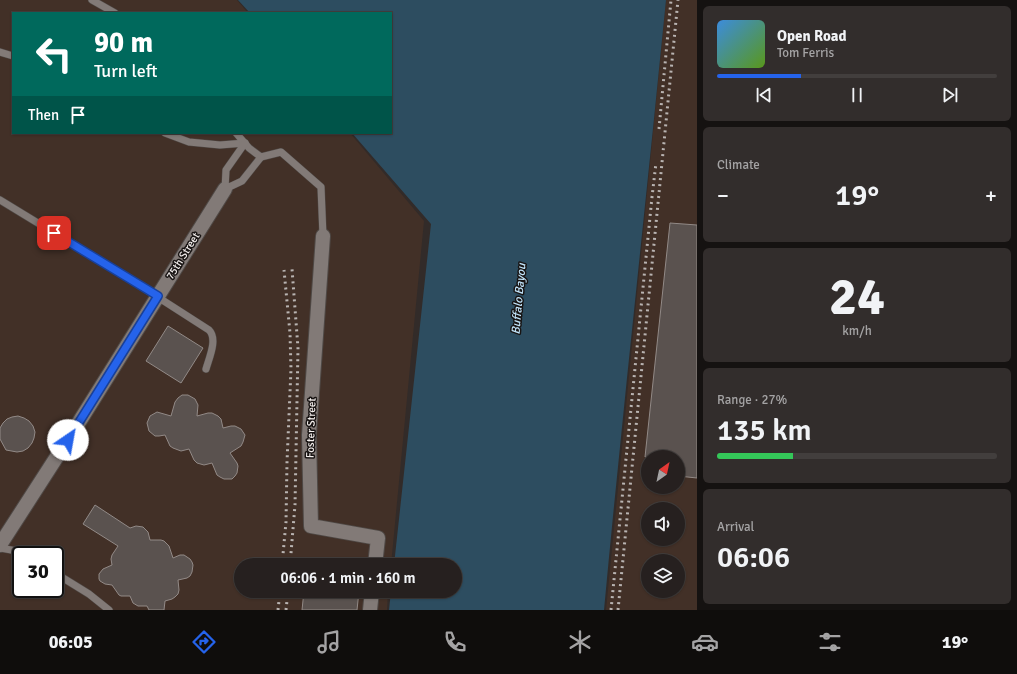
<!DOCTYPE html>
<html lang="en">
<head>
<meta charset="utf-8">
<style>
	:root { --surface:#26201f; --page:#322d2c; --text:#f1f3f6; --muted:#a4a3a4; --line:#423e3d; --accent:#2563eb }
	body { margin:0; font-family:Signika,sans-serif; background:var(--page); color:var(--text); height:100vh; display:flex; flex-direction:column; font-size:15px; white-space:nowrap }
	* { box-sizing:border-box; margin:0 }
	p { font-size:13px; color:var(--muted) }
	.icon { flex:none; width:22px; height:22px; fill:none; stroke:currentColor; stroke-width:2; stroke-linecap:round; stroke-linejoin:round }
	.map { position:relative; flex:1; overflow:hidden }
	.sheet { display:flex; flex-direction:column; gap:6px; padding:6px; background:#151211; width:320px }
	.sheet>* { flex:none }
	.guide { position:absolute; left:12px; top:12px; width:380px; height:122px; border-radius:0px; box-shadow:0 1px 3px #0004,0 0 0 1px var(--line); background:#00695c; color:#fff; overflow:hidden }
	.needle { width:26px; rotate:33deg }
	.buttons { position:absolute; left:641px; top:450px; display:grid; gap:8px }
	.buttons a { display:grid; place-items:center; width:44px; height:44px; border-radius:50%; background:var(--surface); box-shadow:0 1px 3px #0004,0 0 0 1px var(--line); font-size:20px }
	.speed { position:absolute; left:12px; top:546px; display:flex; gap:8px; font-size:20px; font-weight:700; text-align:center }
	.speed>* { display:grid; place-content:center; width:52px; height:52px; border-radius:50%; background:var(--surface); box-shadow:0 1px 3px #0004,0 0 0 1px var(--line); line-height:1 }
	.speed .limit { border:2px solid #111; border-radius:6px; background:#fff; color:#111 }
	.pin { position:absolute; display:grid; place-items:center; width:34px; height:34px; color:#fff; margin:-17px; border-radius:8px; box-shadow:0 2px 6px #0006 }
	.me { position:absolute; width:44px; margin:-22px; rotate:33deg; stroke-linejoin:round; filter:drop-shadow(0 0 3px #0008) }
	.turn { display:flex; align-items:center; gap:14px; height:84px; padding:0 16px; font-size:18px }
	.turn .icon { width:52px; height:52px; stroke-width:2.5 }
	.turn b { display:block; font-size:28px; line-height:34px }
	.then { display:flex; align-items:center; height:38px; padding:0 16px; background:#0003; gap:8px; font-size:15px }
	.big { font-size:30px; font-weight:600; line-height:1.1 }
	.sheet .card { flex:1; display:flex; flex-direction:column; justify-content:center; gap:6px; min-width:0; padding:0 14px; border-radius:6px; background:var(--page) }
	.sheet .dial { align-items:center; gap:0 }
	.dial b { font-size:52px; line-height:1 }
	.song { display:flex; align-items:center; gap:12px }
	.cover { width:48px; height:48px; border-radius:6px; background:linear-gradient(135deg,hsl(210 70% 55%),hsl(90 70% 35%)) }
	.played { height:4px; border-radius:2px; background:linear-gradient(90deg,var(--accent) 30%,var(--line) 30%) }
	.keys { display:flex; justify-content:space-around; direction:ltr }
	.heat { display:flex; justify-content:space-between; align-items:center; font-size:22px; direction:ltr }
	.charge { height:6px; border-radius:3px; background:linear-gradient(90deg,#34c759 27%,var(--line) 0) }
	.trip { position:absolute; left:234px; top:558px; width:228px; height:40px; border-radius:20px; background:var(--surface); box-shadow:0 1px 3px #0004,0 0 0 1px var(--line); font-weight:600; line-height:40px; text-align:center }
	.menu { display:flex; height:64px; justify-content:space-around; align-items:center; background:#0f0d0c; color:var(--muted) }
	.menu .icon { width:28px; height:28px }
	.menu .selected { color:var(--accent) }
	.menu b { font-size:18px; color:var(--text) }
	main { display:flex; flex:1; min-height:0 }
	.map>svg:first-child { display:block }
	.industrial { fill:#423027; fill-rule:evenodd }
	.water { fill:#2d4d60 }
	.building { fill:#5a524f; stroke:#928a87 }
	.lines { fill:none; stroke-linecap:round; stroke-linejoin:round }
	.lane-casing { stroke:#4f4946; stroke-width:8 }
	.street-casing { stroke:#4f4946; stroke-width:16 }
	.lane { stroke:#827a77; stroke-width:7 }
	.street { stroke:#827a77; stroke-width:14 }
	.rail { stroke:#b9b4b2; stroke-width:3; stroke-dasharray:2 4; stroke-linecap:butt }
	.route-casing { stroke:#184099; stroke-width:10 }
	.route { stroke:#2563eb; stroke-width:7 }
	.labels { text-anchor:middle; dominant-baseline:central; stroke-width:3; stroke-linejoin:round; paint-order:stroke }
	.street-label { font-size:11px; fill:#f5f0ee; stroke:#181413 }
	.water-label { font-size:12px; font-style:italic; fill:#c1e4fa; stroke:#181413 }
</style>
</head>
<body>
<main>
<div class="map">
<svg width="697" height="610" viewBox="0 0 697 610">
	<rect width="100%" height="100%" fill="#322b29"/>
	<!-- industrial -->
	<g class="industrial">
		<path d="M0 0H237L248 13H13V133H350L424 221 391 565H241V591H388L387 610H0ZM21 555H55V589H21Z"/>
		<path d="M666 0H697V610H606ZM648 457H678V487H648ZM648 509H678V539H648ZM648 561H678V591H648Z"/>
	</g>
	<!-- water -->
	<path class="water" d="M238 0H666C646 203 623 406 604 610H389L391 591H455V565H394L431 224 352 133H391V13H250Z"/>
	<!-- building -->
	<g class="building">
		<polygon points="670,223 697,225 697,478 678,476 678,457 645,457"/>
		<polygon points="168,326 203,348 181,383 146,361"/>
		<polygon points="182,395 188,395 195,399 198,405 197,416 208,413 212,413 218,416 221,419 223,428 231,426 235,426 241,429 245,435 243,442 241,446 230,453 237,463 238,466 237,473 235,476 232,479 224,479 220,477 217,475 212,463 204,465 197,463 194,460 189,449 181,451 173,448 170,446 165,435 159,436 155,436 149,431 147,423 150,416 157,412 171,416 175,402 178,398"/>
		<polygon points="18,416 24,418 29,421 33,426 35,432 34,438 32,443 28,448 23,451 17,452 6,450 0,439 0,428 3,423 7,419 12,417"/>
		<polygon points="95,505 130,528 136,526 143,527 148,532 150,540 161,540 164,541 169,546 173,558 180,555 184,555 190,559 192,562 193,565 192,572 190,576 187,578 178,580 179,590 178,594 175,597 172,599 165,601 164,610 149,610 147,606 138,606 133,603 130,596 121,596 119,595 112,585 105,584 100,581 99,579 99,574 103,569 112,565 111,559 112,555 118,546 83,524"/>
		<polygon points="304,591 359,591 357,610 302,610"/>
	</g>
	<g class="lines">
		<!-- lane casing -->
		<g class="lane-casing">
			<g id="lane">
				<polyline points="92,0 115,13"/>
				<polyline points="0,52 13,56"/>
				<polyline points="165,133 189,142 220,145 245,143"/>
				<polyline points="236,133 249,148 261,157 281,152 321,187 323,236"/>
				<polyline points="245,143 226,170 225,189 242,181 261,157"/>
				<path d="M0 200 128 278 209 330C218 339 209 358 206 369"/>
				<polyline points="0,548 22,552 27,555"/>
				<polyline points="55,573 89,594 109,610"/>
			</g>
		</g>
		<!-- street casing -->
		<g class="street-casing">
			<g id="street">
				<polyline points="323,236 309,435 311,526 378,538 375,565"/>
				<polyline points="0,545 76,427 225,189"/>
				<polyline points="370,610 372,591"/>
			</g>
		</g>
		<!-- lane -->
		<use href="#lane" class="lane"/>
		<!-- street -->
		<use href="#street" class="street"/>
		<!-- rail -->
		<g class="rail">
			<polyline points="659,129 671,0"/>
			<polyline points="282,565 286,522 287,462 291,369 290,333 284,270"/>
			<polyline points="290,565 295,505 298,348 292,269"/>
			<polyline points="278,610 280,591"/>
			<polyline points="286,610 288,591"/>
			<polyline points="611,610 652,197 656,163"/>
			<polyline points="618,610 678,0"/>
		</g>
	</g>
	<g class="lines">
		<!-- route casing -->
		<g class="route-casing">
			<polyline id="route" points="54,233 158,296 68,440"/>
		</g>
		<!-- route -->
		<use href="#route" class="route"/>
	</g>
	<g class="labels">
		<!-- street labels -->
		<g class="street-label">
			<text transform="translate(183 256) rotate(-58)">75th Street</text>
			<text transform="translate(311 428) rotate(-88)">Foster Street</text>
		</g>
		<!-- water labels -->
		<g class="water-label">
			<text transform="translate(519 299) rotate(-85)">Buffalo Bayou</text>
		</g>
	</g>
</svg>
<div class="buttons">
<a><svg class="needle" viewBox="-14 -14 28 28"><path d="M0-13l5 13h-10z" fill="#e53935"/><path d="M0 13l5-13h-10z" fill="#a4a3a4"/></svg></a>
<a><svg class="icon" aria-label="sound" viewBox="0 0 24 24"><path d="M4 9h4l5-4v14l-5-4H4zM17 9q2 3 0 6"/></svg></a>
<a><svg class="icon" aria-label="layers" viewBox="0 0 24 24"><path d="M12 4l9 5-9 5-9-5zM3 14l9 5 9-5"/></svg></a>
</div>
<div class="speed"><div class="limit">30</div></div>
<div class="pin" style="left:54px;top:233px;background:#d93025"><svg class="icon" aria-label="arrive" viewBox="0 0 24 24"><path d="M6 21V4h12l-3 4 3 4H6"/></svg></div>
<svg class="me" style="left:68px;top:440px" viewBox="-20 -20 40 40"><circle r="19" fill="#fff"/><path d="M0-13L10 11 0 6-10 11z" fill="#2563eb"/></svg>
<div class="trip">06:06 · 1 min · 160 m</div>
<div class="guide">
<div class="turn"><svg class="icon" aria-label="left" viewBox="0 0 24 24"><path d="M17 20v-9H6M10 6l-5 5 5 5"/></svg><div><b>90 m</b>Turn left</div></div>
<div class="then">Then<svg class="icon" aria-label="arrive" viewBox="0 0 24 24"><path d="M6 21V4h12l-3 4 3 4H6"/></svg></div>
</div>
</div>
<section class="sheet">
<div class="card">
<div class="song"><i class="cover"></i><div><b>Open Road</b><p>Tom Ferris</p></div></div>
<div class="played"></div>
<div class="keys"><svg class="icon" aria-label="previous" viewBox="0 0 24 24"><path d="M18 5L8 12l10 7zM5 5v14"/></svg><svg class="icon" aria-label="pause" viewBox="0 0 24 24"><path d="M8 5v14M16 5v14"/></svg><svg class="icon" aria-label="next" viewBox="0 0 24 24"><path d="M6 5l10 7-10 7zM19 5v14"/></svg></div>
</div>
<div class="card"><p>Climate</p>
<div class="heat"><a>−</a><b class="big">19°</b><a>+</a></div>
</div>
<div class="card dial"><b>24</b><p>km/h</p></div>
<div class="card"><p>Range · 27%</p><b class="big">135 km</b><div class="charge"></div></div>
<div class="card"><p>Arrival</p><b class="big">06:06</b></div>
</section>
</main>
<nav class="menu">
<b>06:05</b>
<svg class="icon selected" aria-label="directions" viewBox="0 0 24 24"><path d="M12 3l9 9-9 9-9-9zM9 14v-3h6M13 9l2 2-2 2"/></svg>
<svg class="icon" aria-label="music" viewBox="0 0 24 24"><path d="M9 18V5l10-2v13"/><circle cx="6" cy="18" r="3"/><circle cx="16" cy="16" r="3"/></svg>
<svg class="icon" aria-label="phone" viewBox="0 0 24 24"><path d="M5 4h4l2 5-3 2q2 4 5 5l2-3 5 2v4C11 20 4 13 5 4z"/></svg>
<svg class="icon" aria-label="climate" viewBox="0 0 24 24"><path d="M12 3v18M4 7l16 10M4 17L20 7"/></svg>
<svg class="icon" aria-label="car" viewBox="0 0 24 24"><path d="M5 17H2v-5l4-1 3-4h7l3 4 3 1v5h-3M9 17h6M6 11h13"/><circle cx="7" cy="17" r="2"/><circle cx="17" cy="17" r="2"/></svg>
<svg class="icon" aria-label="filters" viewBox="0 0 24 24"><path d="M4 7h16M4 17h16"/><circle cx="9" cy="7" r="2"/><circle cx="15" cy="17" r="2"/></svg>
<b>19°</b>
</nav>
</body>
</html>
